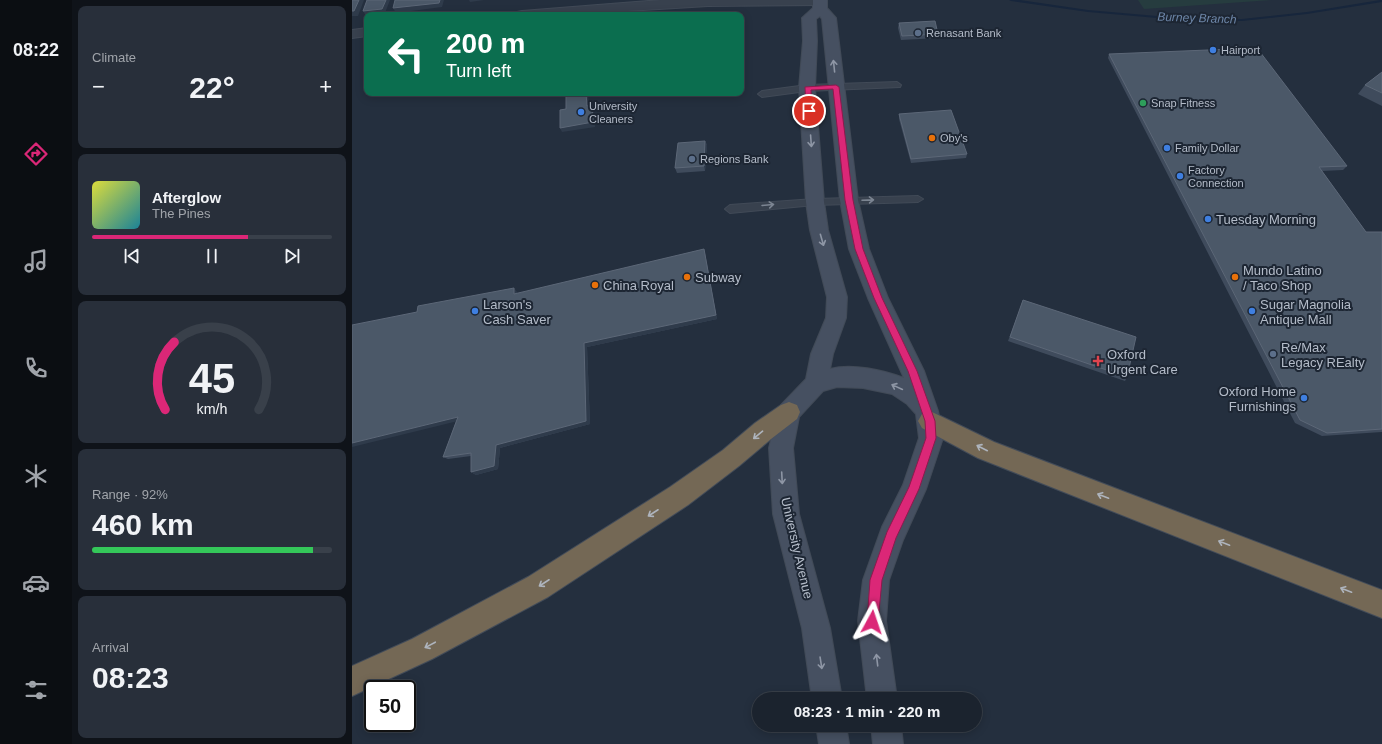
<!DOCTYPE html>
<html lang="en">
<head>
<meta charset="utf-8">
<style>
	:root { --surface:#1b232e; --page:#282f3a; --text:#f1f3f6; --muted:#a0a4aa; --line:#39404a; --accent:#db2777 }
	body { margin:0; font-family:Helvetica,sans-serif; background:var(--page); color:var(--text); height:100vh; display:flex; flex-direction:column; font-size:15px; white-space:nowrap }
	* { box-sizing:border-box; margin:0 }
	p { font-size:13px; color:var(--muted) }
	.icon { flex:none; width:22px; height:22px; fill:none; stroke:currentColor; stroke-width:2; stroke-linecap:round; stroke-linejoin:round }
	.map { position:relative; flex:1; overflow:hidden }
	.panel { display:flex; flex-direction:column; gap:6px; padding:6px; background:#0f1319; width:280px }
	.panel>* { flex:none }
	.hud { position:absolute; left:12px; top:12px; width:380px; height:84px; border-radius:8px; box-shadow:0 2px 10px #0003,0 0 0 1px var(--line); background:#0b6e4f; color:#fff; overflow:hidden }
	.speed { position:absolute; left:12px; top:680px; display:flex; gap:8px; font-size:20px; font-weight:700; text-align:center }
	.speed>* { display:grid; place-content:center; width:52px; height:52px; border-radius:50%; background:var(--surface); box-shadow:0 2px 10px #0003,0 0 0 1px var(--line); line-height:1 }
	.speed .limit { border:2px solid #111; border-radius:6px; background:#fff; color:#111 }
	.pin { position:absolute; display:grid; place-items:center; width:34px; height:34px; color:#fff; margin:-17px; border:2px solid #fff; border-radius:50%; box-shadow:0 1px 4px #0007 }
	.me { position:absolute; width:44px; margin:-22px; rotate:5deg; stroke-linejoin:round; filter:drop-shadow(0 0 3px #0008) }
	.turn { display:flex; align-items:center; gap:14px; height:84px; padding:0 16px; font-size:18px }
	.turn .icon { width:52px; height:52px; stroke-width:2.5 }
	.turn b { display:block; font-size:28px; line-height:34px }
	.big { font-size:30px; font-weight:600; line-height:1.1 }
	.panel .widget { flex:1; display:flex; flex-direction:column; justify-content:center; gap:6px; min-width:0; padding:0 14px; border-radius:8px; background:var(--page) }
	.panel .dial { align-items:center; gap:0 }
	.dial svg { height:104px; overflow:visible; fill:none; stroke:var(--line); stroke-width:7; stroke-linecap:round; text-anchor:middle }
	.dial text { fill:var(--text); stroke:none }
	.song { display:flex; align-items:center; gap:12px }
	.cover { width:48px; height:48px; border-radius:6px; background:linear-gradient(135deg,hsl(60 70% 55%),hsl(190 70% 35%)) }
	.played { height:4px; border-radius:2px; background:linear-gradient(90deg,var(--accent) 65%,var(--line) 65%) }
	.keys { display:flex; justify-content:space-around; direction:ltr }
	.heat { display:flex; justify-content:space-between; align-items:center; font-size:22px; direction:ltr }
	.charge { height:6px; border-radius:3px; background:linear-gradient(90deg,#34c759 92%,var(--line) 0) }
	.trip { position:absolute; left:400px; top:692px; width:230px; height:40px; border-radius:20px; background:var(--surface); box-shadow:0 2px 10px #0003,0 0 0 1px var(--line); font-weight:600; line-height:40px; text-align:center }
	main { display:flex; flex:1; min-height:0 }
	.tabs { display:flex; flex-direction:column; width:72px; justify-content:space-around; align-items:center; background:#0b0e12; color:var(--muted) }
	.tabs .icon { width:28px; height:28px }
	.tabs .selected { color:var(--accent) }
	.tabs b { font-size:18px; color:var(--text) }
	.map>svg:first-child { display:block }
	.green { fill:#263c3f }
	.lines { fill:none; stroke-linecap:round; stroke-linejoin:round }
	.stream { fill:#17263c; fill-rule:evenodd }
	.service-casing { stroke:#414a57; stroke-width:2 }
	.minor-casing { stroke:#414a57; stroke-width:2 }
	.secondary-casing { stroke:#414a57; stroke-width:2 }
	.motorway-casing { stroke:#434c59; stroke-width:2 }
	.service { fill:#38414e; fill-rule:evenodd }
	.minor { fill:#38414e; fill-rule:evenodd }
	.secondary { fill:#465061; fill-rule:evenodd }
	.motorway { fill:#746855; fill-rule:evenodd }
	.wall { fill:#3f4b5c }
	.shaded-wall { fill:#2f3b4b }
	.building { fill:#4b5868; stroke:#5c6777 }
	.oneway { stroke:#8e96a5 }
	.oneway2 { stroke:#7c8592 }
	.oneway3 { stroke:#aeb4bd }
	.route { fill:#db2777; stroke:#8e194d }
	.service-dot { fill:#5c6f8a; stroke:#1d2633; stroke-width:1.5 }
	.shop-dot { fill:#3f7fe0; stroke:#1d2633; stroke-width:1.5 }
	.leisure-dot { fill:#2e9e5b; stroke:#1d2633; stroke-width:1.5 }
	.food-dot { fill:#e8710a; stroke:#1d2633; stroke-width:1.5 }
	.health-dot { fill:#e0444e; stroke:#1d2633; stroke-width:1.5 }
	.labels { text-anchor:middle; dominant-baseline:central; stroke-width:4; stroke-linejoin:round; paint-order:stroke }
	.far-poi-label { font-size:11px; fill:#b4bcc9; stroke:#1d2633; text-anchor:start }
	.far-water-label { font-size:12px; font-style:italic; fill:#6d86a8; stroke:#1d2633 }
	.poi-label { font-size:13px; fill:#b4bcc9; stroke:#1d2633; text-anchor:start }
	.street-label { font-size:13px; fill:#b4bcc9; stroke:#1d2633 }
</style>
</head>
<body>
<main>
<nav class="tabs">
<b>08:22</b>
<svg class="icon selected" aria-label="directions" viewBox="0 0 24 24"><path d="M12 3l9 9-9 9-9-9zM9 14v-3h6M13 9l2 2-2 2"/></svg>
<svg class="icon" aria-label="music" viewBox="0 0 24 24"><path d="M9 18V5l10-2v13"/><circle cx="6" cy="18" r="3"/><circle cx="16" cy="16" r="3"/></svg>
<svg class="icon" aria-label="phone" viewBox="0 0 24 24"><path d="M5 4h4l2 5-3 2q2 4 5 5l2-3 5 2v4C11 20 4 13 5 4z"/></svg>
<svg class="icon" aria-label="climate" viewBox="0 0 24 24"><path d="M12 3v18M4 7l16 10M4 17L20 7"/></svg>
<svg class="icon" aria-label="car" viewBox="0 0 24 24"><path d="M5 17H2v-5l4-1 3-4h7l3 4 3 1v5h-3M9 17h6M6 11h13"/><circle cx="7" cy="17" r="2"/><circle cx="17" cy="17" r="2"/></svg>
<svg class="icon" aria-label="filters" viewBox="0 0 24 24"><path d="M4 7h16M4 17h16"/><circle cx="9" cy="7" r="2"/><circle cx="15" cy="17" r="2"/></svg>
</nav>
<section class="panel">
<div class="widget"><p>Climate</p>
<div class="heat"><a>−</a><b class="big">22°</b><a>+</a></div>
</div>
<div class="widget">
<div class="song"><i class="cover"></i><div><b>Afterglow</b><p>The Pines</p></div></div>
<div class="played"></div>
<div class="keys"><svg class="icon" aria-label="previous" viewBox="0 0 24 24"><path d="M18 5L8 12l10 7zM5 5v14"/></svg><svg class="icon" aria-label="pause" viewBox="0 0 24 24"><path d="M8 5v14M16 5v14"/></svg><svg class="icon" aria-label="next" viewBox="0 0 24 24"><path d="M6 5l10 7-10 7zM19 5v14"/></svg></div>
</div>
<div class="widget dial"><svg viewBox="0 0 100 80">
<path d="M14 69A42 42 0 1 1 86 69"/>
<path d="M14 69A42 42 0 0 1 21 17" stroke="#db2777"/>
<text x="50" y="56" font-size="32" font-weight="700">45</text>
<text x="50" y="72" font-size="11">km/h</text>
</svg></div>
<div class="widget"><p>Range · 92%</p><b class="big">460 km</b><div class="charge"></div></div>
<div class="widget"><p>Arrival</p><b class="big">08:23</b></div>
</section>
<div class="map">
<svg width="1030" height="744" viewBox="0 0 1030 744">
	<rect width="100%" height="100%" fill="#242f3e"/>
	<!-- green -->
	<polygon class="green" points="786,0 920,0 792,9"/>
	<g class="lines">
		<!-- stream -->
		<polygon class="stream" points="657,0 668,0 736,10 828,18 890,19 955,12 1028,0 1030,0 1030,2 955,14 890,21 828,20 736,12 659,1"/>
		<!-- service casing -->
		<g class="service-casing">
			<g id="service">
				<polygon points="545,82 549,85 548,87 455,91 410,97 406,94 410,91 455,85"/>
				<polygon points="566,196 571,199 566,202 463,205 378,213 373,209 378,205 463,199"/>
			</g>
		</g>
		<!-- minor casing -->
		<g class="minor-casing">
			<g id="minor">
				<polygon points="309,0 474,0 475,1 473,4 468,5 356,6 210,15 163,15 165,12 170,11"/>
				<polygon points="15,28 15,36 0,38 0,30"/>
			</g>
		</g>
		<!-- secondary casing -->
		<g class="secondary-casing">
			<g id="secondary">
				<path d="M461 0H475V8L484 18 506 200 517 249 536 298 572 371 586 411 591 438 574 489 551 540 537 580 534 621 545 699H515L506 621 511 580 530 527 551 485 567 438 564 414 555 404 540 394 511 388 485 387 471 391 447 417 441 448 447 514 478 628 490 699H460L450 628 421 514 417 448 426 412 429 405 454 379 459 354 474 318 475 297 458 230 454 202 447 88 451 41 450 18 461 8ZM468 16 470 19 488 200 497 249 516 298 552 378C531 370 500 363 478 369L481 354 494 318 495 297 476 230 472 202 463 88 465 41 464 19Z"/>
				<polygon points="464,725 494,725 497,744 467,744"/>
				<polygon points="519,725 549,725 551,744 521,744"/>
			</g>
		</g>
		<!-- motorway casing -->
		<g class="motorway-casing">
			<g id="motorway">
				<polygon points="437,402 445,405 448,412 445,419 419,439 387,466 336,505 196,597 80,659 0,696 0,666 60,639 176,577 318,487 371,450 403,423 429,405"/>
				<polygon points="578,411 642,442 1030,590 1030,618 626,458 570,428 566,421 570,414"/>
			</g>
		</g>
		<!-- service -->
		<use href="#service" class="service"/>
		<!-- minor -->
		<use href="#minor" class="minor"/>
		<!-- secondary -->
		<use href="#secondary" class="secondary"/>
		<!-- motorway -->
		<use href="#motorway" class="motorway"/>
	</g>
	<!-- wall -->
	<g class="wall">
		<polygon points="389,22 392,27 391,43 389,43"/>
		<polygon points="547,23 586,34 586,38 549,40 546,28"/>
		<polygon points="757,54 995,166 991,170 970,171 1014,232 1030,232 1030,432 970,436 943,423 756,58"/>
		<polygon points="1030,72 1030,106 1006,94 1013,85"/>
		<polygon points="547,114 615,154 614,158 559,163 547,119"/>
		<polygon points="353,141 355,145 353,171 325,173 323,168"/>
		<polygon points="352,249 353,253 365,319 235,347 238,424 148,448 146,469 124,475 119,472 119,456 96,459 91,457 104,421 165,292 165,294"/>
		<polygon points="671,300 775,377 773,381 656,341"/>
	</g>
	<!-- shaded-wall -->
	<g class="shaded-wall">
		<polygon points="7,0 12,0 6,16 0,16 0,11"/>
		<polygon points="34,0 38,0 33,13 14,16 11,11"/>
		<polygon points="88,0 92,0 90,7 44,13 41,8"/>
		<polygon points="117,0 132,0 118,2"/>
		<polygon points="391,22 392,27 391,43"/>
		<polygon points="234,93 236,93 237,110 235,106"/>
		<polygon points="240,105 242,109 243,127 210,132 208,128"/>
		<polygon points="353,141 355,145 353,171 352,166"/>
		<polygon points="352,249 353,253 365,319 235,347 238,424 148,448 146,469 124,475 119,472 232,343"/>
		<polygon points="162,288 165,292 166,298 162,294"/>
		<polygon points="106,417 110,420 0,447 0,443"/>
	</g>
	<!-- building -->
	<g class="building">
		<polygon points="0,0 7,0 2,11 0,11"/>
		<polygon points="15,0 34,0 30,9 11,11"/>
		<polygon points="43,0 88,0 87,3 41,8"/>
		<polygon points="583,21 586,34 550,36 547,23"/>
		<rect x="389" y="22" width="2" height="16"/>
		<polygon points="905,48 995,166 967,167 1014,232 1030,232 1030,429 975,433 948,420 757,54"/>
		<polygon points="1030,72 1030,93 1013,85"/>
		<polygon points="214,93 234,93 235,106 240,105 241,122 208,128 208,110 214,109"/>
		<polygon points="599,110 615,154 559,159 547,114"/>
		<polygon points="353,141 352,166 323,168 326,143"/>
		<polygon points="352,249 364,315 232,343 234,421 144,445 142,466 119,472 119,453 91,457 106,417 0,443 0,325 65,312 66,306 162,288 162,294"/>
		<polygon points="671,300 784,337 775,377 658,337"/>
	</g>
	<!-- one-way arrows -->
	<defs><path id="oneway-shaft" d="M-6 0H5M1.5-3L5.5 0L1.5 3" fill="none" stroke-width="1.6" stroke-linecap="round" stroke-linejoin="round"/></defs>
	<g class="oneway">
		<use href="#oneway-shaft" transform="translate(482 66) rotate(-96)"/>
		<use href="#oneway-shaft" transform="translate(459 141) rotate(86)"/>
		<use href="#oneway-shaft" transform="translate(470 240) rotate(74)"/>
		<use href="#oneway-shaft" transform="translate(545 387) rotate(-155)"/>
		<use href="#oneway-shaft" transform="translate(430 478) rotate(87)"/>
		<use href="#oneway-shaft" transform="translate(525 660) rotate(-97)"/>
		<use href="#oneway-shaft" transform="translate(469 663) rotate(81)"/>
	</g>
	<g class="oneway2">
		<use href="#oneway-shaft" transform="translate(516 200) rotate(-2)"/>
		<use href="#oneway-shaft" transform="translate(416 205) rotate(-5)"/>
	</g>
	<g class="oneway3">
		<use href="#oneway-shaft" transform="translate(406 435) rotate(140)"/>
		<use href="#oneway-shaft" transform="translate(630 448) rotate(-153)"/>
		<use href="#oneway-shaft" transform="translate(751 496) rotate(-159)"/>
		<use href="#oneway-shaft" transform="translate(301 513) rotate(147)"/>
		<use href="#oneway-shaft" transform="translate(872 543) rotate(-159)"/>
		<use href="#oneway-shaft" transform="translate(192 583) rotate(147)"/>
		<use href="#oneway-shaft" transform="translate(994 590) rotate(-159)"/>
		<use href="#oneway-shaft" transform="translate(78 645) rotate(152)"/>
	</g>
	<!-- route -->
	<polygon class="route" points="484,85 487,87 501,200 511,249 530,298 565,371 583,421 584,438 567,489 544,538 530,580 526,622 524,626 520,627 516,626 515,622 518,580 535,532 557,487 574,438 573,421 556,371 522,298 503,249 493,200 481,89 459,90 460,111 457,113 454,111 453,87"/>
	<!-- markers -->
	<g class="service-dot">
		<circle cx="566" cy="33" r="4"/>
		<circle cx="340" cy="159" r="4"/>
		<circle cx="921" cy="354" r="4"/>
	</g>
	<g class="shop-dot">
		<circle cx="861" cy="50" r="4"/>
		<circle cx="229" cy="112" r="4"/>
		<circle cx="815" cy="148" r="4"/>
		<circle cx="828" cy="176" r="4"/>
		<circle cx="856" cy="219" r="4"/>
		<circle cx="123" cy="311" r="4"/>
		<circle cx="900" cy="311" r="4"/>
		<circle cx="952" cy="398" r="4"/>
	</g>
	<circle class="leisure-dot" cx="791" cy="103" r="4"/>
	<g class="food-dot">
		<circle cx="580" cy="138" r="4"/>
		<circle cx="335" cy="277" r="4"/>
		<circle cx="883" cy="277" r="4"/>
		<circle cx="243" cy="285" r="4"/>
	</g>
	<path class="health-dot" d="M744 355h4v4h4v4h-4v4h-4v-4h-4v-4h4z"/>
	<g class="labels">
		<!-- far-poi labels -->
		<g class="far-poi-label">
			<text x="574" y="33">Renasant Bank</text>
			<text x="869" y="50">Hairport</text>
			<text x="799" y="103">Snap Fitness</text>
			<text x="237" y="106">University<tspan x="237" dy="13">Cleaners</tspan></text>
			<text x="588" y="138">Oby's</text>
			<text x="823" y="148">Family Dollar</text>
			<text x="348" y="159">Regions Bank</text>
			<text x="836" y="170">Factory<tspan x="836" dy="13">Connection</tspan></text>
		</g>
		<!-- far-water labels -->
		<g class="far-water-label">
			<text transform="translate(845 18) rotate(2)">Burney Branch</text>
		</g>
		<!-- poi labels -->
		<g class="poi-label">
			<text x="864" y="219">Tuesday Morning</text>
			<text x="891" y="270">Mundo Latino<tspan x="891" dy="15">/ Taco Shop</tspan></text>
			<text x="343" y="277">Subway</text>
			<text x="251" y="285">China Royal</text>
			<text x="131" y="304">Larson's<tspan x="131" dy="15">Cash Saver</tspan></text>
			<text x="908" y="304">Sugar Magnolia<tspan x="908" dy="15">Antique Mall</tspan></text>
			<text x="929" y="347">Re/Max<tspan x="929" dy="15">Legacy REalty</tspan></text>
			<text x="755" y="354">Oxford<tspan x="755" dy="15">Urgent Care</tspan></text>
			<text x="944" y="391" text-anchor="end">Oxford Home<tspan x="944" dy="15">Furnishings</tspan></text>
		</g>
		<!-- street labels -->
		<g class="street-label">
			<text transform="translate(445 548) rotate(77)">University Avenue</text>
		</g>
	</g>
</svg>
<div class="speed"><div class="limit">50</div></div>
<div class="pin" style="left:457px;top:111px;background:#d93025"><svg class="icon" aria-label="arrive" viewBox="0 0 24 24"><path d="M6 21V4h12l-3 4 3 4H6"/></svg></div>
<svg class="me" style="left:520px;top:622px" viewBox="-20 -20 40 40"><path d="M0-17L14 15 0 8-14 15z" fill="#db2777" stroke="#fff" stroke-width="4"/></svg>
<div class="trip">08:23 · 1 min · 220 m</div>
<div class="hud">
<div class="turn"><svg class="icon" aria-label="left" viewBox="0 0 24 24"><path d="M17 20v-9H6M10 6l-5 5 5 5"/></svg><div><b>200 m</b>Turn left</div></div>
</div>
</div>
</main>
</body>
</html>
